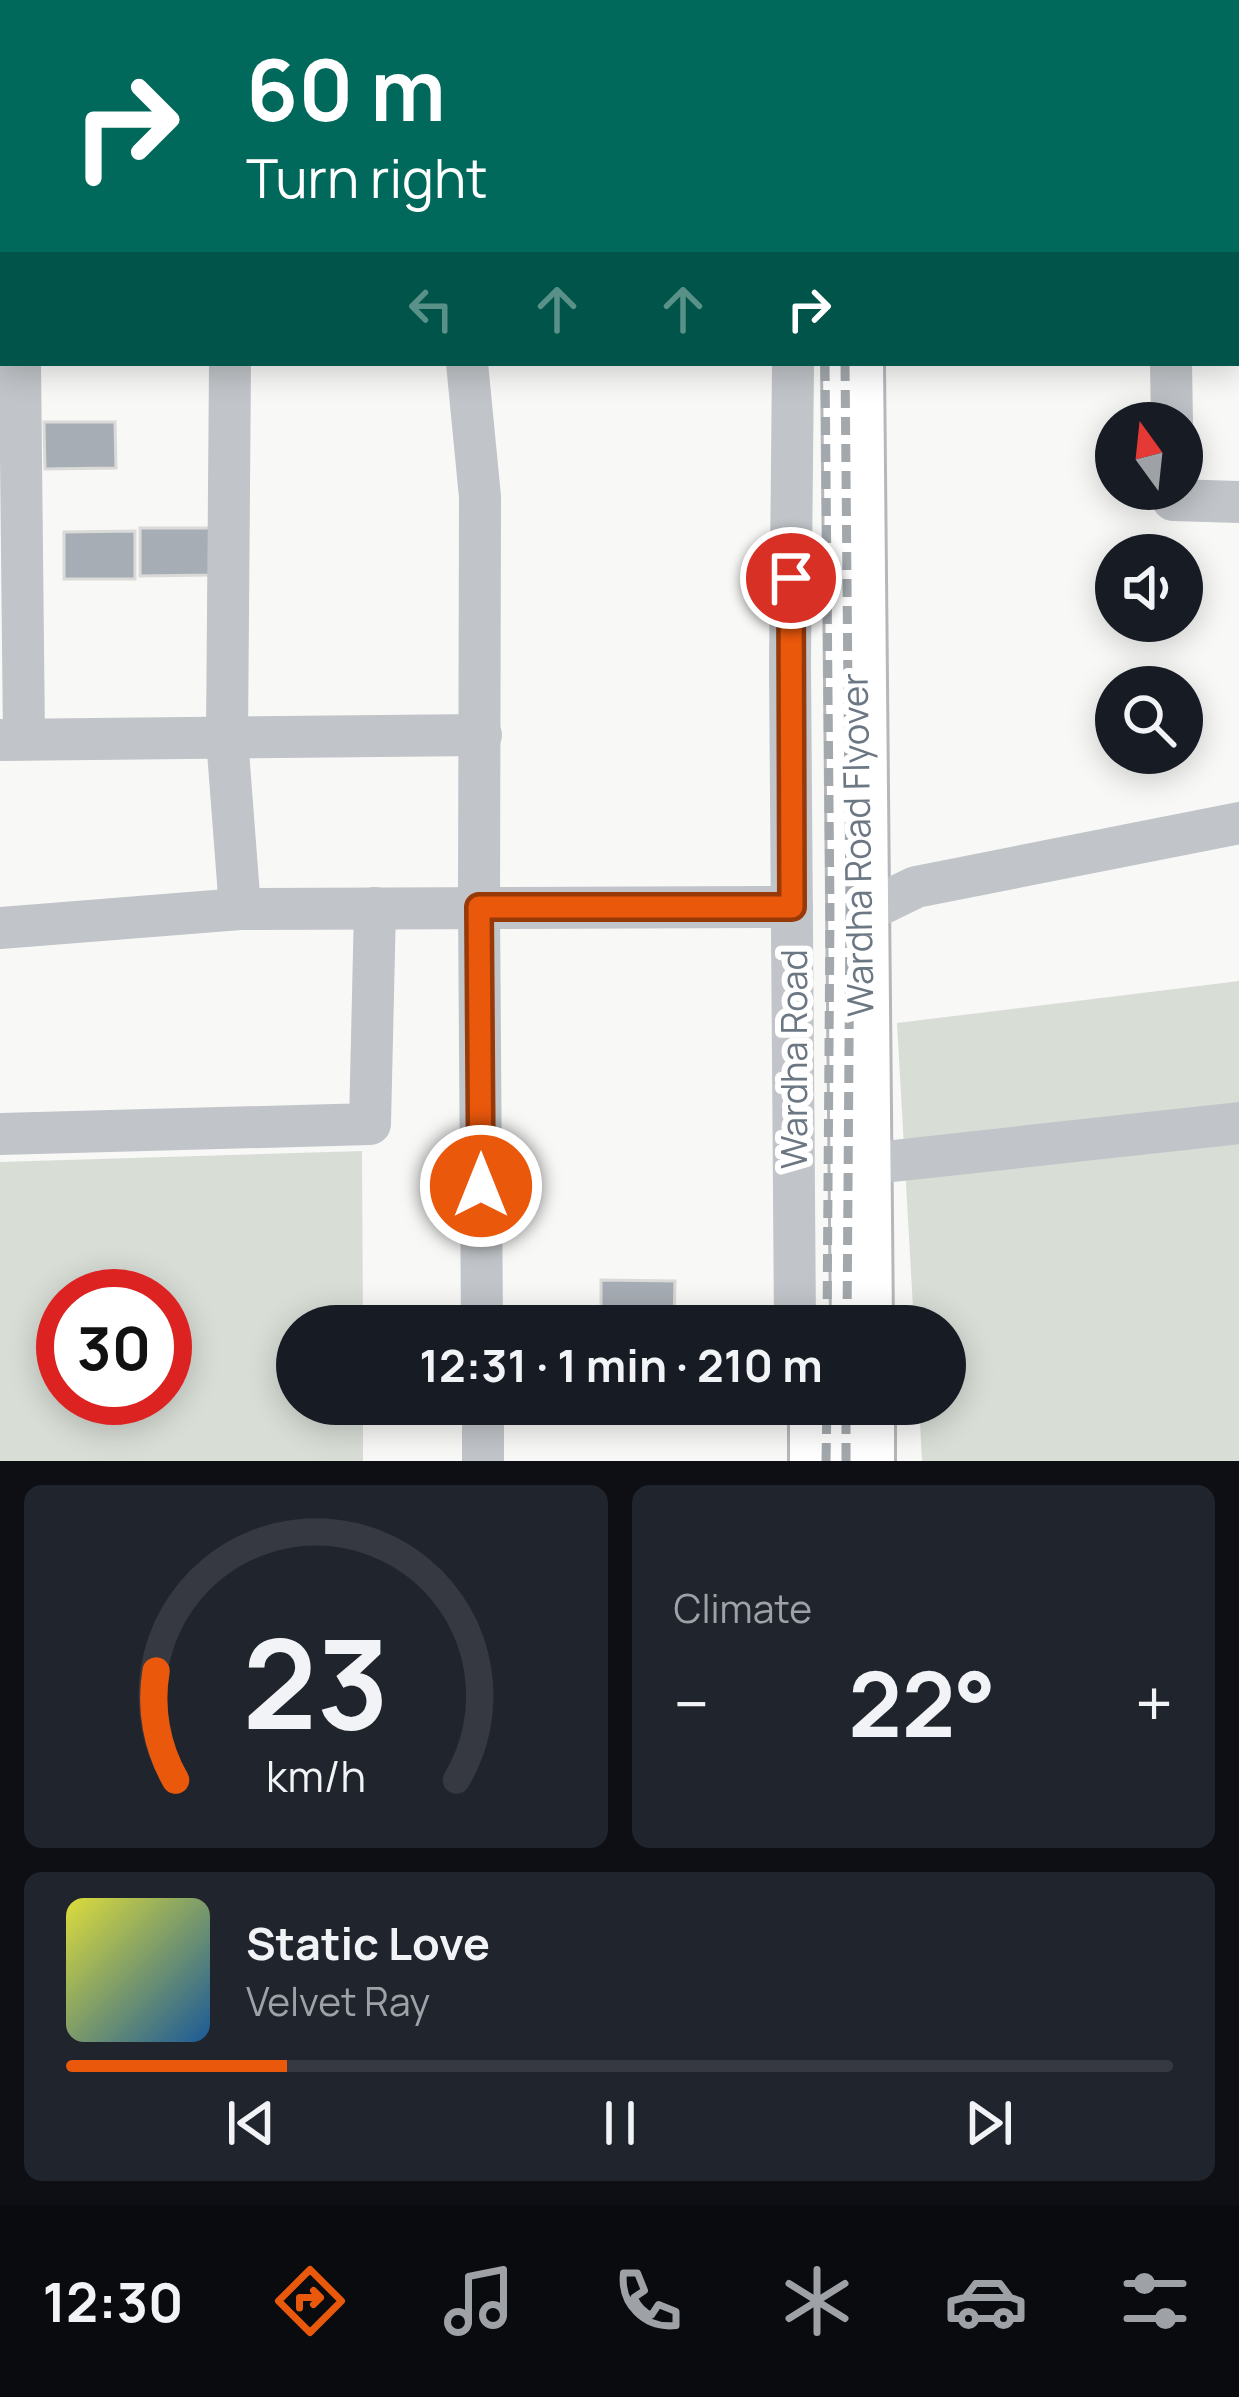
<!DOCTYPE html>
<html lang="en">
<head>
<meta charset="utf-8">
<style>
	:root { --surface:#171b24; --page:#20242c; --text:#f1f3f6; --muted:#9ea1a6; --line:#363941; --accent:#ea580c }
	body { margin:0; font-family:Manrope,sans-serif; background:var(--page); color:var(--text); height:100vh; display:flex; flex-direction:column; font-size:45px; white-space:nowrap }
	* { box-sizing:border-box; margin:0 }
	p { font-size:39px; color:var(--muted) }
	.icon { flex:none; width:66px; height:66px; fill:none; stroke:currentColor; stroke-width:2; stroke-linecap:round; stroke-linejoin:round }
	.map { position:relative; height:1461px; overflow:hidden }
	.sheet { display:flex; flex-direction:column; gap:24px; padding:24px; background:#0d0f14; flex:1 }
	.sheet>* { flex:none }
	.banner { position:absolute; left:0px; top:0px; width:1239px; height:366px; box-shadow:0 6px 30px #0003; background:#00695c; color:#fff; overflow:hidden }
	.needle { width:78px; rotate:345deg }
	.buttons { position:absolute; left:1095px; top:402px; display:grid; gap:24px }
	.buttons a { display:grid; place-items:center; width:108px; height:108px; border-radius:50%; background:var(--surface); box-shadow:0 6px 30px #0003; font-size:60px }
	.speed { position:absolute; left:36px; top:1269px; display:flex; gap:24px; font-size:60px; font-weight:700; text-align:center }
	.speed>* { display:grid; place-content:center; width:156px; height:156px; border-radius:50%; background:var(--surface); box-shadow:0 6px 30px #0003; line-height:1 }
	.speed .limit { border:18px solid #d22; background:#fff; color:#111 }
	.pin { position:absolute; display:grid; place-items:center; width:102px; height:102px; color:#fff; margin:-51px; border:6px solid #fff; border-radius:50%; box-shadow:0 3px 12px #0007 }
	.me { position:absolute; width:132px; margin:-66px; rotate:0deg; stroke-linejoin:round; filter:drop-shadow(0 0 9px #0008) }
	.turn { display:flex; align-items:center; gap:42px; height:252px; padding:0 48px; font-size:54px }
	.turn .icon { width:156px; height:156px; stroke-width:2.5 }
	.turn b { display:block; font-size:84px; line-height:102px }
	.lanes { display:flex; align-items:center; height:114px; padding:0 48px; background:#0003; justify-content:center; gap:60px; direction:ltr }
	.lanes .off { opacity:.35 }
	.big { font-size:90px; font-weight:700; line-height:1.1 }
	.sheet .card { flex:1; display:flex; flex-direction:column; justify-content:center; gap:18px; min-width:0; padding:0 42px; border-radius:18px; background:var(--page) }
	.sheet .dial { align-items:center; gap:0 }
	.dial svg { height:312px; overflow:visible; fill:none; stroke:var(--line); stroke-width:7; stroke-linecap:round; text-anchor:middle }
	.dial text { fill:var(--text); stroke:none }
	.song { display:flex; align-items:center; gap:36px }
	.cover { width:144px; height:144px; border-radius:18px; background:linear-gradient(135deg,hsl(60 70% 55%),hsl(210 70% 35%)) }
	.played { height:12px; border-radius:6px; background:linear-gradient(90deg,var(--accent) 20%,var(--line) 20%) }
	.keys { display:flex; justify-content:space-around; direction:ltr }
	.heat { display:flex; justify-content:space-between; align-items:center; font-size:66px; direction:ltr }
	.sheet .tiles { flex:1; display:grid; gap:24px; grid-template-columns:1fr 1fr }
	.card:last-child { grid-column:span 2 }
	.trip { position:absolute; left:276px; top:1305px; width:690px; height:120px; border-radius:60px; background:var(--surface); box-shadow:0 6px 30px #0003; font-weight:700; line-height:120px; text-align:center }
	.tab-bar { display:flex; height:192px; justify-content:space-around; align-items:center; background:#090b0e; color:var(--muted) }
	.tab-bar .icon { width:84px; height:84px }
	.tab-bar .current { color:var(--accent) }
	.tab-bar b { font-size:54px; color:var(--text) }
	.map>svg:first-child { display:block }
	.green { fill:#d8ddd6; fill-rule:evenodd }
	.building { fill:#a7adb4; stroke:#dadad9; stroke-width:3 }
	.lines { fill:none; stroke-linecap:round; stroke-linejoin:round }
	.highway-casing { stroke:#b5b7bb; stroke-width:66 }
	.path { stroke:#bbbdc0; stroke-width:6; stroke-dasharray:6 6; stroke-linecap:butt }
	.minor { stroke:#c1c4c8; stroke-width:42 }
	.highway { stroke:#fff; stroke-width:60 }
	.rail { stroke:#a3a8ad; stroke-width:9; stroke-dasharray:18 9; stroke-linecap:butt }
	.route-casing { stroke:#983908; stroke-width:30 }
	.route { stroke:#ea580c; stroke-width:21 }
	.labels { text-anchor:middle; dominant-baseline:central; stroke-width:12; stroke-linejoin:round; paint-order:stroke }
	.street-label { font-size:36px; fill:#6c7784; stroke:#fff }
</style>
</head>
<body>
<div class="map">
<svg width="1239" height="1461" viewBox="0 0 1239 1461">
	<rect width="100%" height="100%" fill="#f8f9f7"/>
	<!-- green -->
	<g class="green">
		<polygon points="1239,981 1239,1461 922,1461 919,1404 945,1404 945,1326 914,1326 897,1023"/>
		<path d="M362 1151 363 1326H297V1404H363V1461H0V1162ZM63 1296H165V1398H63Z"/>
	</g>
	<!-- building -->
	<g class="building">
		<polygon points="44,422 115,422 116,468 45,469"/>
		<polygon points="140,528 212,528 211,575 140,576"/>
		<polygon points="135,531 135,579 64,579 64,532"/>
		<polygon points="601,1280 675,1281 674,1326 601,1326"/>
	</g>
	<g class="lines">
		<!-- highway casing -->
		<g class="highway-casing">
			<g id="highway">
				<polyline points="813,0 813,3"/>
				<polyline points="853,363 862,1326"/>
				<polyline points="864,1404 864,1461"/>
				<polyline points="820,1461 820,1404"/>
			</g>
		</g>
		<!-- path -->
		<polyline class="path" points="756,0 756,3"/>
		<!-- minor -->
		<g class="minor">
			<polyline points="1168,0 1168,3"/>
			<polyline points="486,3 487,0"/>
			<polyline points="876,3 876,0"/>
			<polyline points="0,5 3,5"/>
			<polyline points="1236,184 1239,185"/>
			<polyline points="0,211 3,212"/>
			<polyline points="20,363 24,739"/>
			<polyline points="230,363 227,738 240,909"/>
			<polyline points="467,363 480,497 479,907 482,1326"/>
			<polyline points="793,363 790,664 795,1326"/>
			<polyline points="1171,363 1172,423"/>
			<polyline points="1173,489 1173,500 1239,502"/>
			<polyline points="0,740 481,735"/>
			<polyline points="881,904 916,887 1239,823"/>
			<polyline points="0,928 240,909 792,907"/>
			<polyline points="0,1134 370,1124 375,908"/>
			<polyline points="884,1162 1239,1123"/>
			<polyline points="483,1404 483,1461"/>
		</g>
		<!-- highway -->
		<use href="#highway" class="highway"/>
		<!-- rail -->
		<g class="rail">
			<polyline points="821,0 821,3"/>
			<polyline points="841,0 841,3"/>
			<polyline points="825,363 830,912 827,1326"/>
			<polyline points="845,363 850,911 847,1326"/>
			<polyline points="826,1461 827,1404"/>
			<polyline points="846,1461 846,1404"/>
		</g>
	</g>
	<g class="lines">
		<!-- route casing -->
		<g class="route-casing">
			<polyline id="route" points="481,1186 479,907 792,907 791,578"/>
		</g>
		<!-- route -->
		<use href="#route" class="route"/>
	</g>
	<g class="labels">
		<!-- street labels -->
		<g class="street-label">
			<text transform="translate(857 845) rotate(-91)">Wardha Road Flyover</text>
			<text transform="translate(793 1059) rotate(-90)">Wardha Road</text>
		</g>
	</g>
</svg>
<div class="buttons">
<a><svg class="needle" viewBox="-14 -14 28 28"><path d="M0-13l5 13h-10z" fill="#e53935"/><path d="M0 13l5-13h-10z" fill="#9ea1a6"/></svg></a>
<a><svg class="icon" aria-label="sound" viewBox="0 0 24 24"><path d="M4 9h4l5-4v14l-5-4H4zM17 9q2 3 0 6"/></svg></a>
<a><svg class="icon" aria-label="search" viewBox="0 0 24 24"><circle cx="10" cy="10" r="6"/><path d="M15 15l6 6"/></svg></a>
</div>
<div class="speed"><div class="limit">30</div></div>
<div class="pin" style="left:791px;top:578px;background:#d93025"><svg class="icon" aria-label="arrive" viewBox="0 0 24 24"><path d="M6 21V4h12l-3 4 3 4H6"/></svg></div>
<svg class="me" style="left:481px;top:1186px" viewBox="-20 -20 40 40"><circle r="17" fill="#ea580c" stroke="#fff" stroke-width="3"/><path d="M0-11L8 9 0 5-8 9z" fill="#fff"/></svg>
<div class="trip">12:31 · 1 min · 210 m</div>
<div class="banner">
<div class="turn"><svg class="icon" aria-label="right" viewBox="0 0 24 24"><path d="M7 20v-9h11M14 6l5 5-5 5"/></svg><div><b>60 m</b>Turn right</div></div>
<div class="lanes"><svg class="icon off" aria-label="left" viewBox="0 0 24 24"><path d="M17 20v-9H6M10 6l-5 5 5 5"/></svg><svg class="icon off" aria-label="ahead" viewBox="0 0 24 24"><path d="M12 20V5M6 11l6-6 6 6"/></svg><svg class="icon off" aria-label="ahead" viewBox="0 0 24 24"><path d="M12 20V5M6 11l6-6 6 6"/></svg><svg class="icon" aria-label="right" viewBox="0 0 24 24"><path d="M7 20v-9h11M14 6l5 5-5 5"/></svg></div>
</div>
</div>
<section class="sheet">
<div class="tiles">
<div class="card dial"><svg viewBox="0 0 100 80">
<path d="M14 69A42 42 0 1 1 86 69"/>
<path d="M14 69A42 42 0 0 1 9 41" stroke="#ea580c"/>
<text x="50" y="56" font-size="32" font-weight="700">23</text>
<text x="50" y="72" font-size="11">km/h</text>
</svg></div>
<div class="card"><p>Climate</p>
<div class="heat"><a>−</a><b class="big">22°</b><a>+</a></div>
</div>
<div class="card">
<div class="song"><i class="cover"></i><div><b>Static Love</b><p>Velvet Ray</p></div></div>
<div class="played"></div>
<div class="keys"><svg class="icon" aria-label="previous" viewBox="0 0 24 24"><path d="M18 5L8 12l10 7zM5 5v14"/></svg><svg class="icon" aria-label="pause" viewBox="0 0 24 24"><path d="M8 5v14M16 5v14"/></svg><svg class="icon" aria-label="next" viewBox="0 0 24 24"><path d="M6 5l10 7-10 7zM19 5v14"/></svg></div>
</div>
</div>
</section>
<nav class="tab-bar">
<b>12:30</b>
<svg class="icon current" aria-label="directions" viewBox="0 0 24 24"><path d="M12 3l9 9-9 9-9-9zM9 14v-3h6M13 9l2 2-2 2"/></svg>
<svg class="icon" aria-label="music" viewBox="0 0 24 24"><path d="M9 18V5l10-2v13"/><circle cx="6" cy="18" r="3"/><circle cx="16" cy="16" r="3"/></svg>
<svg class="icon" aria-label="phone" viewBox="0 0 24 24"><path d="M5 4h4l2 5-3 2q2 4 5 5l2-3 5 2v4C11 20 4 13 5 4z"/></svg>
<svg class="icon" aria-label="climate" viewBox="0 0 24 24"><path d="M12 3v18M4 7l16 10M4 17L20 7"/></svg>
<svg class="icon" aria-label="car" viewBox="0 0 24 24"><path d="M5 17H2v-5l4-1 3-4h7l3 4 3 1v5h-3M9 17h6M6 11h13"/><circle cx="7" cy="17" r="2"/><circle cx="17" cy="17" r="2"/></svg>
<svg class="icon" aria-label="filters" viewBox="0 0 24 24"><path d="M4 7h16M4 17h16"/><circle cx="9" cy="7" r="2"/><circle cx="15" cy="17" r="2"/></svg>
</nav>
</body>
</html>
